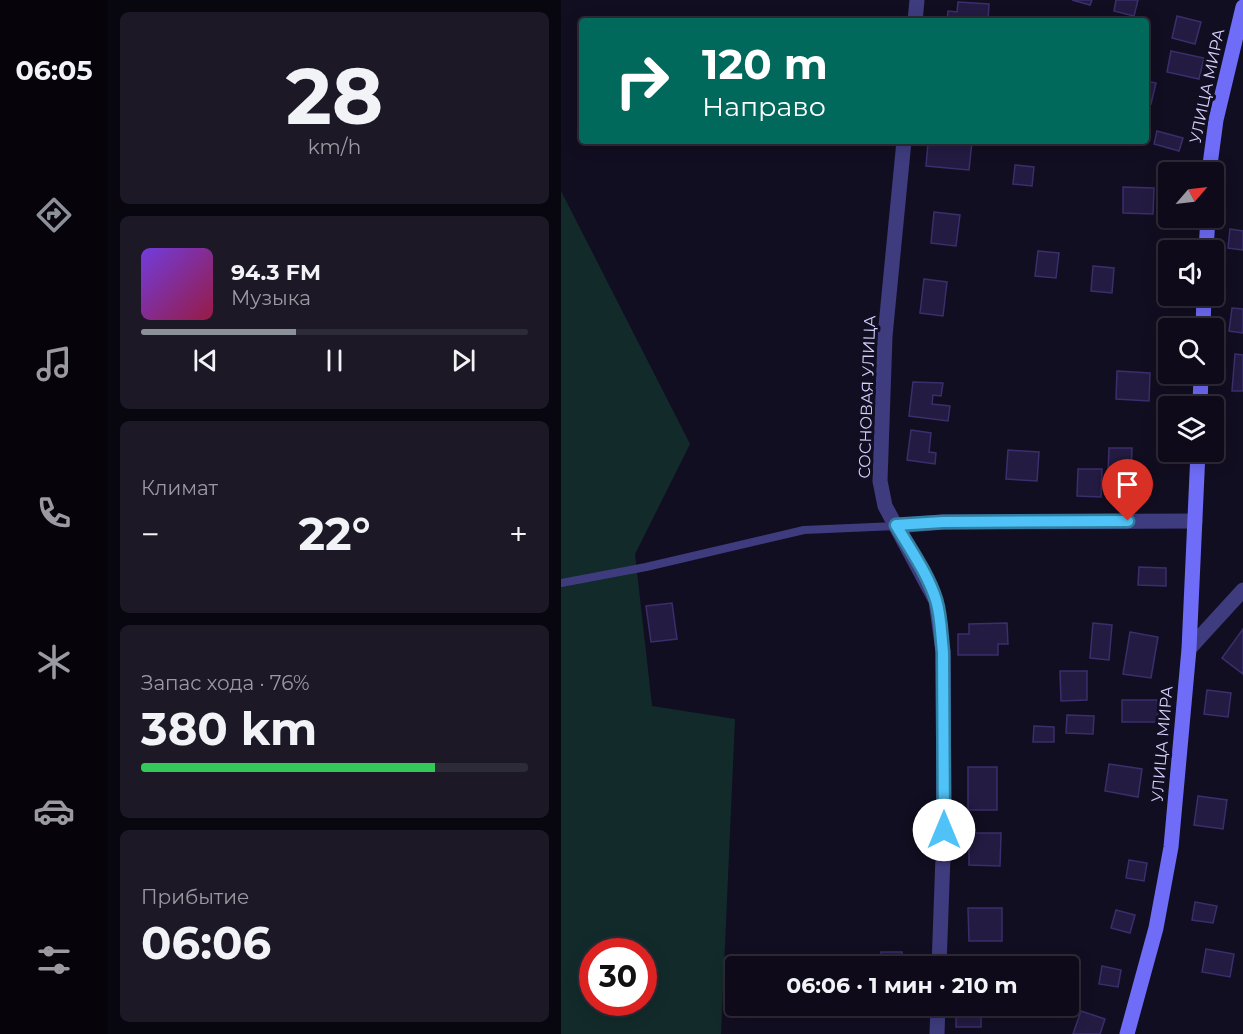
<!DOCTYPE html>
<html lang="ru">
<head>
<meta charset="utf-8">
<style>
	:root { --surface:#0e0a19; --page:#1c1826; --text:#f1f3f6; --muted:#9b9aa2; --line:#2e2b38; --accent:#8c9099 }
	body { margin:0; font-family:Montserrat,sans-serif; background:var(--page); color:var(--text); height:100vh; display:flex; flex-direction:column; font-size:22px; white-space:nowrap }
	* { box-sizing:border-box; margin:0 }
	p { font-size:20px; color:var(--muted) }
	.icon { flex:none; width:33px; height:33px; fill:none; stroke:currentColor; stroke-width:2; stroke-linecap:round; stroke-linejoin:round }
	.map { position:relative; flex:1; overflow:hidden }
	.panel { display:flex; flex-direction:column; gap:12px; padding:12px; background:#08060e; width:453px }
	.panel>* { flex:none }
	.banner { position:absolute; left:18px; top:18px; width:570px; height:126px; border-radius:6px; box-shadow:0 3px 15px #0003,0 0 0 2px var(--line); background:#00695c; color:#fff; overflow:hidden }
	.needle { width:39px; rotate:62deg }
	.fabs { position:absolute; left:597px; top:162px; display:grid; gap:12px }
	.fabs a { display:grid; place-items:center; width:66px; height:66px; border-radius:6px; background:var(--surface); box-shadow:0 3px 15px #0003,0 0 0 2px var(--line); font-size:30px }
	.speed { position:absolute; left:18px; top:938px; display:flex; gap:12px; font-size:30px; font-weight:700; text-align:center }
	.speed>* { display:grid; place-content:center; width:78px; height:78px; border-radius:50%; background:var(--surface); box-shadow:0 3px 15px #0003,0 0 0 2px var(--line); line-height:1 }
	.speed .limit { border:9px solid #d22; background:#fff; color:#111 }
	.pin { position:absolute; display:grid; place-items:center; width:51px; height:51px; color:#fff; margin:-62px -26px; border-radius:50% 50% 50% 0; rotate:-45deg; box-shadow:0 0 6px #0007 }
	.pin .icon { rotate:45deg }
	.me { position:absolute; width:66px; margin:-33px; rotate:0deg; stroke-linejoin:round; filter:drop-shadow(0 0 4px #0008) }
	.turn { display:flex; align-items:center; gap:21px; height:126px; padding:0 24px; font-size:27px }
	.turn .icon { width:78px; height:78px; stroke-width:2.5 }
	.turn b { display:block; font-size:42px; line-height:51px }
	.big { font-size:45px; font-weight:700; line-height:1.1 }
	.panel .widget { flex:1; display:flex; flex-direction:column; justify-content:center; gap:9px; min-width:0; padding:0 21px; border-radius:9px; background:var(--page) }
	.panel .dial { align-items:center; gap:0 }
	.dial b { font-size:78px; line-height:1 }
	.song { display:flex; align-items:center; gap:18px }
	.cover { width:72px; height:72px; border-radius:9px; background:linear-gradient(135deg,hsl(260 70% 55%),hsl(340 70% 35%)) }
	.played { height:6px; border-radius:3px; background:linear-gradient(90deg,var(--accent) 40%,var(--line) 40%) }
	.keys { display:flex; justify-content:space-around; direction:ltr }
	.heat { display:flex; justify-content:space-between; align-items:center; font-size:33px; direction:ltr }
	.charge { height:9px; border-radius:4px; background:linear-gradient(90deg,#34c759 76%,var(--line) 0) }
	.trip { position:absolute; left:164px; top:956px; width:354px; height:60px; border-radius:6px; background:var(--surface); box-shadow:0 3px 15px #0003,0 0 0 2px var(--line); font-weight:700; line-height:60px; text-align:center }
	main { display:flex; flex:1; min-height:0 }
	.menu { display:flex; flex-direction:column; width:108px; justify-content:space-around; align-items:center; background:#06040a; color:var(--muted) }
	.menu .icon { width:42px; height:42px }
	.menu .selected { color:var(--accent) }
	.menu b { font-size:27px; color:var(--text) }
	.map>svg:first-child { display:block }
	.green { fill:#122b2a; fill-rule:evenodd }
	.building { fill:#231b41; stroke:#3b2e6c; stroke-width:1.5 }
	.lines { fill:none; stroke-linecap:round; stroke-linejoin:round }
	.lane { stroke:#3e3c7e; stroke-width:8 }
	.street { stroke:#3e3c7e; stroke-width:15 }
	.secondary { stroke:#6f6cf8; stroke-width:15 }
	.route-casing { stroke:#337fa1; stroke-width:15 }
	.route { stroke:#4fc3f7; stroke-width:10 }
	.labels { text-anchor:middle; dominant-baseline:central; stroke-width:6; stroke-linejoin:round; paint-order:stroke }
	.street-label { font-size:16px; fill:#d6d1fd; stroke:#120e21 }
</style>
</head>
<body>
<main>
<nav class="menu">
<b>06:05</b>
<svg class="icon selected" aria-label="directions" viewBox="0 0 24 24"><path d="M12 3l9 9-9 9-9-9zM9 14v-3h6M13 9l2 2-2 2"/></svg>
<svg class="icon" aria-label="music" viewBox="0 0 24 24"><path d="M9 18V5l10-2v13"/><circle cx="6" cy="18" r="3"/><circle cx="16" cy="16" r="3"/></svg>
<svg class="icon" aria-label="phone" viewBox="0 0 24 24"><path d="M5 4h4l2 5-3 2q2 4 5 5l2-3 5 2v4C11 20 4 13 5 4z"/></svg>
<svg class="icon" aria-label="climate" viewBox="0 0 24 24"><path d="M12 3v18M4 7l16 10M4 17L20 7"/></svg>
<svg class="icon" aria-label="car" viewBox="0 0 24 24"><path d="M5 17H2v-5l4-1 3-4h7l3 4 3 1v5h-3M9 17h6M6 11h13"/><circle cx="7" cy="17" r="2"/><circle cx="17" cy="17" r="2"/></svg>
<svg class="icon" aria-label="filters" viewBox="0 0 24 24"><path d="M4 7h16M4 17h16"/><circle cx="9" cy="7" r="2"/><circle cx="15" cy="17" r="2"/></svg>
</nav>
<section class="panel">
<div class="widget dial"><b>28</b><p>km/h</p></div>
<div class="widget">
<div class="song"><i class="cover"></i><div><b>94.3 FM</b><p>Музыка</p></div></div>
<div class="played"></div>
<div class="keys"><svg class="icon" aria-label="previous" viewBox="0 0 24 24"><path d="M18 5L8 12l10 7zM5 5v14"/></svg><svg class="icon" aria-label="pause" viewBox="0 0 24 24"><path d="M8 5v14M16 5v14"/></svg><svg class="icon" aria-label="next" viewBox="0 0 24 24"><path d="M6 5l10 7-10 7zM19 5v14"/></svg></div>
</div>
<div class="widget"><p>Климат</p>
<div class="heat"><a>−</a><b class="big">22°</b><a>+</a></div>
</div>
<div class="widget"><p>Запас хода · 76%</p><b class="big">380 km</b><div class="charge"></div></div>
<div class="widget"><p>Прибытие</p><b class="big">06:06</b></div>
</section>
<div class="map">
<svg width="682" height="1034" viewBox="0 0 682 1034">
	<rect width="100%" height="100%" fill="#120e21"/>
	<!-- green -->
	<path class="green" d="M0 191 129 444 74 554 91 706 174 719 160 1034H0ZM32 951H82V1002H32Z"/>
	<!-- building -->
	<g class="building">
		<polygon points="511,0 531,0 529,5"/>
		<polygon points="555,0 577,0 573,16 553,11"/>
		<polygon points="397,2 428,4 427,21 386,21 387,11 396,12"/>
		<polygon points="616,16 640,22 634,44 611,38"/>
		<polygon points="610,51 643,58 638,79 606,72"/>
		<polygon points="585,81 595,83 590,104 585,102"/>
		<polygon points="596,131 622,138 618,151 593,144"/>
		<polygon points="376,141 411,141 408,170 365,166 367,143 376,144"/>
		<polygon points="454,165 473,167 471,186 452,184"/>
		<polygon points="562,187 593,188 592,214 562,213"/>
		<polygon points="373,212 399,215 395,246 370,243"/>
		<polygon points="669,229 682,231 682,250 667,248"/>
		<polygon points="477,251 498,253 495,278 474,276"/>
		<polygon points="532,266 553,268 551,293 530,291"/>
		<polygon points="363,279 386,282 382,316 359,313"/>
		<polygon points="671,308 682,309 682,333 668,331"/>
		<polygon points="605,320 624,321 624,328 608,328 608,339 604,339"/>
		<polygon points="674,354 682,355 682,391 671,391"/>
		<polygon points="556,371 589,373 588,401 555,399"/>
		<polygon points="352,382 382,383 380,396 372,395 371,404 389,406 387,421 348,416"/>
		<polygon points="350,430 370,433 368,452 375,453 374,464 346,460"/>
		<polygon points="548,448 571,448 570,474 547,473"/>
		<polygon points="447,450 478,452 476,481 445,479"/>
		<polygon points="517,469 541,469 540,497 516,496"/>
		<polygon points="578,567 605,568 605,586 577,585"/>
		<polygon points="111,603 116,639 90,642 85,606"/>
		<polygon points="446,623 447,644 437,644 437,655 397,655 397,634 408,634 408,624"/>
		<polygon points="532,623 551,625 548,660 529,658"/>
		<polygon points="682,629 682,674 661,658"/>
		<polygon points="569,632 597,637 590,678 562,674"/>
		<polygon points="499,671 526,671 526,700 500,701"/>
		<polygon points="646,690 670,693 667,717 643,714"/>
		<polygon points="561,700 596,700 597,722 561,722"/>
		<polygon points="506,715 533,716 532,734 505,733"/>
		<polygon points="473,726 493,727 493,742 472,742"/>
		<polygon points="548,764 581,769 577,797 544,791"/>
		<rect x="407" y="767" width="29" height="43"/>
		<polygon points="637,796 666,800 662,829 633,825"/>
		<polygon points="408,833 440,833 439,866 408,865"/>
		<polygon points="568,860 586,863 583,881 565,878"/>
		<polygon points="634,902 656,906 652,923 631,920"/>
		<polygon points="407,908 441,908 441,941 408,941"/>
		<polygon points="555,910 574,915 569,933 550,928"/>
		<polygon points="645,949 673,954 669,977 641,972"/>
		<polygon points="320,952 341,952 342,966 320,966"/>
		<polygon points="541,966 560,970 557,987 538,984"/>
		<rect x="395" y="1005" width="25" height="22"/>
		<polygon points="520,1011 544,1019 539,1034 512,1034"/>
	</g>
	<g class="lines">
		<!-- lane -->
		<polyline class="lane" points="0,583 85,567 243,530 335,526"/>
		<!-- street -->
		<g class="street">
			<polyline points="354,21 356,0"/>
			<polyline points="343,141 324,336 319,481 324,506 375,601 382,652 383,829 378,966"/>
			<polyline points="335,526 382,522 634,521"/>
			<polyline points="628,649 682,590"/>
			<polyline points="376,1034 377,1005"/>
		</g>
		<!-- secondary -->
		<g class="secondary">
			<polyline points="648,172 655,120 682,7"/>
			<polyline points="645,250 647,218"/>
			<polyline points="642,328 643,296"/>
			<polyline points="639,406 640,374"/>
			<polyline points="566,1034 595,928 610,847 628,649 637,452"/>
		</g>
	</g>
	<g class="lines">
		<!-- route casing -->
		<g class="route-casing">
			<path id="route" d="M383 830 382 652C380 635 380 616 375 600 367 574 349 549 335 525L382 522 567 521"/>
		</g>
		<!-- route -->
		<use href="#route" class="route"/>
	</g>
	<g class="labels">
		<!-- street labels -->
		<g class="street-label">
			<text transform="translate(646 86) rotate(-78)">УЛИЦА МИРА</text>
			<text transform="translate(306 397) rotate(-88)">СОСНОВАЯ УЛИЦА</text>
			<text transform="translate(601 744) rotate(-85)">УЛИЦА МИРА</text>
		</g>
	</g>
</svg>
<div class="fabs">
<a><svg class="needle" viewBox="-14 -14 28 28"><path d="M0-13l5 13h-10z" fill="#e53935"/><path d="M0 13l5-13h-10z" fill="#9b9aa2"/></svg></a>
<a><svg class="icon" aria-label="sound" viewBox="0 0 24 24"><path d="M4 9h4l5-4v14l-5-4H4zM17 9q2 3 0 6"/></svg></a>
<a><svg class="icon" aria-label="search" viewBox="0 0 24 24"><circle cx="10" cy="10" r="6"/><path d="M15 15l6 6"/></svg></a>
<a><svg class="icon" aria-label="layers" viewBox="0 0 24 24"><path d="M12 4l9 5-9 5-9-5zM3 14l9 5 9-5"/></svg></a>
</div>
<div class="speed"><div class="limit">30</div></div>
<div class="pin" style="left:567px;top:521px;background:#d93025"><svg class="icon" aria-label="arrive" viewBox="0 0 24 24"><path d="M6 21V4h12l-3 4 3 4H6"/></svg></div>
<svg class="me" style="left:383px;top:830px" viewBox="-20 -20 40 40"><circle r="19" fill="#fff"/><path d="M0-13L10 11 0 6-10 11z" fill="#4fc3f7"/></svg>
<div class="trip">06:06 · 1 мин · 210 m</div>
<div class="banner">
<div class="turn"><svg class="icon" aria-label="right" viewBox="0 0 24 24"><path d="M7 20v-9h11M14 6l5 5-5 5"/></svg><div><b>120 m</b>Направо</div></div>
</div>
</div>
</main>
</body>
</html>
